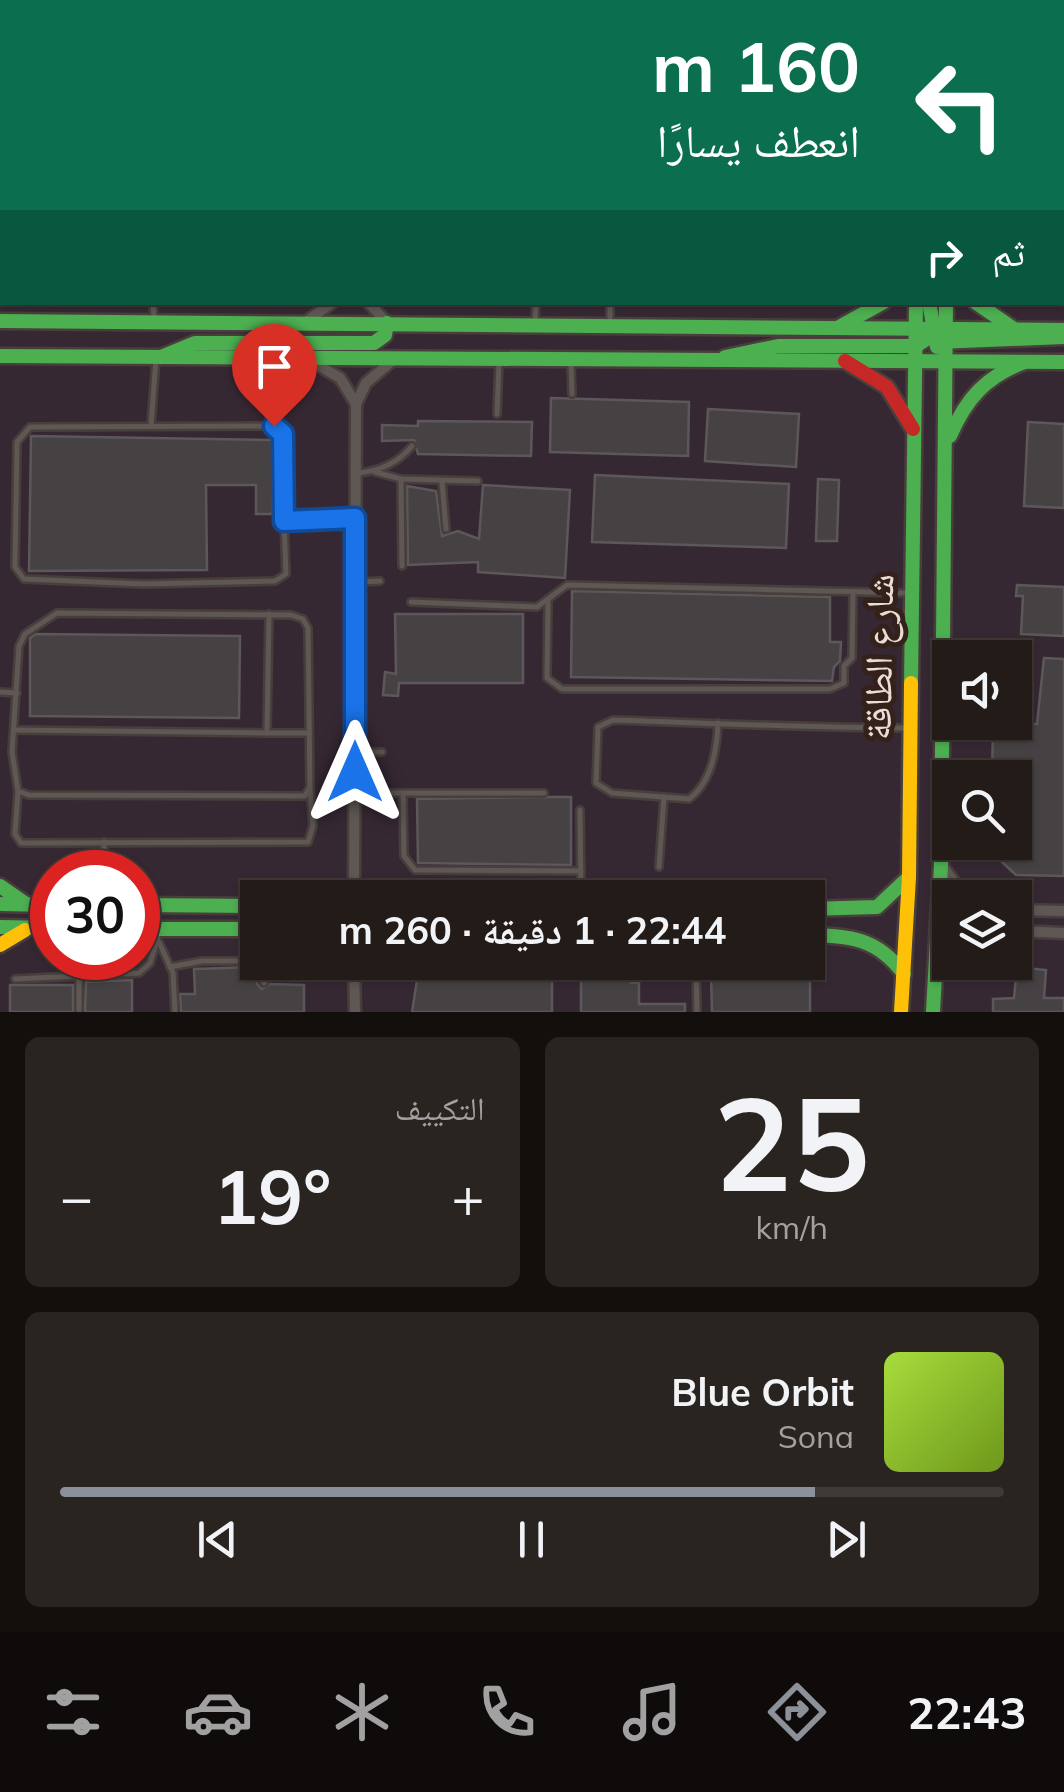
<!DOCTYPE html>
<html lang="ar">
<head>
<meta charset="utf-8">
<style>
	:root { --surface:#221b18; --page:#2a2421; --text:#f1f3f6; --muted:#a2a1a2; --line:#3f3937; --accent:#8c9099 }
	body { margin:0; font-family:Mulish,"Noto Naskh Arabic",sans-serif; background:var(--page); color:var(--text); direction:rtl; height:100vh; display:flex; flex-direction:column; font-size:38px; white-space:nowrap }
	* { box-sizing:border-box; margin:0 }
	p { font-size:32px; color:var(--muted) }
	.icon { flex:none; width:55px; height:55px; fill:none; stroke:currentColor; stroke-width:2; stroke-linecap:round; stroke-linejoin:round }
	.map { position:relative; height:1012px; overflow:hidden; direction:ltr }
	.sheet { display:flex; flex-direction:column; gap:25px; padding:25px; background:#130f0d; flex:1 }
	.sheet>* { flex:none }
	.top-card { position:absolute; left:0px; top:0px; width:1065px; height:305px; box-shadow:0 2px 8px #0004,0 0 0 2px var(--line); direction:rtl; background:#0b6e4f; color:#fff; overflow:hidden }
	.buttons { position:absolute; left:932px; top:640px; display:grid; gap:20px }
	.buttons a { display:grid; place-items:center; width:100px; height:100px; border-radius:0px; background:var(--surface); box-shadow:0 2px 8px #0004,0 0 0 2px var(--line); font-size:50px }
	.speed { position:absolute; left:30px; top:850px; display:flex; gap:20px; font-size:50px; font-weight:700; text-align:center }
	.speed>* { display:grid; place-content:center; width:130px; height:130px; border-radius:50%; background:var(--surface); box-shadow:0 2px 8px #0004,0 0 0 2px var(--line); line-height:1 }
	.speed .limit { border:15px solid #d22; background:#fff; color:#111 }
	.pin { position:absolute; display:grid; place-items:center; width:85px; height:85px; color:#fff; margin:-102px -42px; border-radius:50% 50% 50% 0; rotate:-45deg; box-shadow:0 0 10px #0007 }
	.pin .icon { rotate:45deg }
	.me { position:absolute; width:110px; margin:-55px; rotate:0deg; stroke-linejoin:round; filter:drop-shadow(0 0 8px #0008) }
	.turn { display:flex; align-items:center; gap:35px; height:210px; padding:0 40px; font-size:45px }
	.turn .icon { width:130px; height:130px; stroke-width:2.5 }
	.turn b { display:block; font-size:70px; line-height:85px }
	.then { display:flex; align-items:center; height:95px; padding:0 40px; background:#0003; gap:20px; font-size:38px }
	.big { font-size:75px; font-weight:700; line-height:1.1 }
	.sheet .widget { flex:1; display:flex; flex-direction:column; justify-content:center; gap:15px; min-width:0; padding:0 35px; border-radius:15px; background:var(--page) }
	.sheet .dial { align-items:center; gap:0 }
	.dial b { font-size:130px; line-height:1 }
	.song { display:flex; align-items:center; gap:30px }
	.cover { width:120px; height:120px; border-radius:15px; background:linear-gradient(135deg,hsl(80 70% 55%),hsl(80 70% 35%)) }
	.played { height:10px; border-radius:5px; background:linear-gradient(90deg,var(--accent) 80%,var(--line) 80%) }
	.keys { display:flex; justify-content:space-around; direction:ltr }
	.heat { display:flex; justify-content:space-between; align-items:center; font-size:55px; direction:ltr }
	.sheet .tiles { flex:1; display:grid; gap:25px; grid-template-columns:1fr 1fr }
	.widget:last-child { grid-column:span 2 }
	.trip { position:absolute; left:240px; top:880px; width:585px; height:100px; border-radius:0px; background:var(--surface); box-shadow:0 2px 8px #0004,0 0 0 2px var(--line); font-weight:700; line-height:100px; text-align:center; direction:rtl }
	.menu { display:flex; height:160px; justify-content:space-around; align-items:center; background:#0e0b0a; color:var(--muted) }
	.menu .icon { width:70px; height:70px }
	.menu .selected { color:var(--accent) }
	.menu b { font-size:45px; color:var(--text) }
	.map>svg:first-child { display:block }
	.industrial { fill:#362833; fill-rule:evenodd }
	.building { fill:#464244; stroke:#5c5759; stroke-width:2.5 }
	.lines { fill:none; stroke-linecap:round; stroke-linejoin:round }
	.lane-casing { stroke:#483f3c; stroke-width:10 }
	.street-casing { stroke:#483f3c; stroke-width:15 }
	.fast-casing { stroke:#483f3c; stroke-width:19 }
	.slow-casing { stroke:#483f3c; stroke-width:19 }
	.jam-casing { stroke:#483f3c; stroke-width:19 }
	.lane { stroke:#5e5754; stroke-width:5 }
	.street { stroke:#5e5754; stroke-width:10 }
	.fast { stroke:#4caf50; stroke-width:14 }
	.slow { stroke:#ffc107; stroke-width:14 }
	.jam { stroke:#c62828; stroke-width:14 }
	.route-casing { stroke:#114b97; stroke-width:25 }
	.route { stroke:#1a73e8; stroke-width:18 }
	.labels { text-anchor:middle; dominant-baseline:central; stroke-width:10; stroke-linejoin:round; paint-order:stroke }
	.street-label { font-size:38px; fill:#eaddd8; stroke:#34221a }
</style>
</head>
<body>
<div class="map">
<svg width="1064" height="1012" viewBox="0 0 1064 1012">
	<rect width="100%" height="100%" fill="#2e2420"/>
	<!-- industrial -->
	<path class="industrial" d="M0 0H1064V1012H0ZM2 2H1062V302H2ZM950 658H1015V722H950ZM950 778H1015V842H950ZM52 872H138V958H52ZM258 898H808V962H258ZM950 898H1015V962H950Z"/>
	<!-- building -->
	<g class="building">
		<polygon points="551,398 689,402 688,456 550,452"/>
		<polygon points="708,409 799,414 796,467 705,461"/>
		<polygon points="418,421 532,422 531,456 418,454 414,440 382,441 382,425 418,426"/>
		<polygon points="1028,422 1064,424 1064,508 1024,506"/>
		<polygon points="31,436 275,440 272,514 256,514 256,485 206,485 207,570 29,571"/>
		<polygon points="595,475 789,484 786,548 592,542"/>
		<polygon points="818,479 839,480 837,541 816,541"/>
		<polygon points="483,485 570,490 565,578 478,572 478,562 408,565 407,486 436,491 442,536 458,531 479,539"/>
		<polygon points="1017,585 1064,587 1064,636 1021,634 1023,596 1016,596"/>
		<polygon points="572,591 830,597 830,642 841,642 840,661 834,667 832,681 571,677"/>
		<polygon points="395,614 523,614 523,683 399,683 398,696 383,695 385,672 396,674"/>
		<polygon points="36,634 240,636 239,718 30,716 30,638"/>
		<polygon points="1044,658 1064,659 1064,876 1016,875 990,851 990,842 1015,842 1015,778 992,778 993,723 1037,724"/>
		<polygon points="549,797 571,797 571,865 418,863 417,799"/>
		<polygon points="581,962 632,963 631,983 639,983 639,1004 685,1004 685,1012 581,1012"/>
		<polygon points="256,967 257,984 262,989 270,984 304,985 304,1012 181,1012 180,994 195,994 194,969"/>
		<polygon points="1017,967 1046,970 1044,998 1064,998 1064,1012 993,1012 993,999 1014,998"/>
		<polygon points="552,970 552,1012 412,1012 417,980 440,981 440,971"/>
		<polygon points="711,975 810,976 810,1012 712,1012"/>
		<polygon points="132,980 132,1012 85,1012 86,982"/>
		<rect x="10" y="985" width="63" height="27"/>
	</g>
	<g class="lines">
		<!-- lane casing -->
		<g class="lane-casing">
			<g id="lane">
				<polyline points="410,2 411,0"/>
				<polyline points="153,302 154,318"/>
				<polyline points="535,321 536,302"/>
				<polyline points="610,321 610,302"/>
				<polyline points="571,363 572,394"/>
				<polyline points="497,414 499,363"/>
				<polyline points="151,425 156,359"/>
				<polyline points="375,472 401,479 478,481"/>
				<path d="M358 473C380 471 398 463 412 446"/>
				<polyline points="401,479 402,566"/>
				<polyline points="442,482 446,529"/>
				<polyline points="284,521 286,574 275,581 143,584 24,579 15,567 17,442 30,427 273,426 283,434 284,521 355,518"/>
				<polyline points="358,582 380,581"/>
				<polyline points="548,601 547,678 562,689 830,689 844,683 844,666 852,658 853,592"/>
				<polyline points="411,602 537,607 567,585 908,593"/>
				<polygon points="57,613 291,615 303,619 308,628 310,787 305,796 29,795 18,791 12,752 19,646 25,634"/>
				<polyline points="0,692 17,693"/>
				<path d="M718 723C717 750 712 782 689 799L612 793 596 783 598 727 613 720C711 723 809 728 907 728"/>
				<polyline points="14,730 267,733 269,614"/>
				<polyline points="267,733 309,733"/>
				<polyline points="355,752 382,752"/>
				<polyline points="18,791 15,834 21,843 308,842 313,826 310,788"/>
				<polyline points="355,793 544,793"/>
				<polyline points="403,793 404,856 415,870 581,871"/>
				<polyline points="580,810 581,898"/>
				<polyline points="659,867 664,797"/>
				<polyline points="104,872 104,842"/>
				<polyline points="159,942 173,973 175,1012"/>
				<polyline points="262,962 264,983"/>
				<polyline points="696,962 697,1012"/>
				<polyline points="170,967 202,961 258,961"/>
				<polyline points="15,979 139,973 150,963 159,933"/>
				<polyline points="79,1012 79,976"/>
			</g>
		</g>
		<!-- street casing -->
		<g class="street-casing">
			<g id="street">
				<polyline points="347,2 347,0"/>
				<polyline points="368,302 387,323"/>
				<polyline points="307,321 333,302"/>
				<polyline points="311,361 340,378 356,404"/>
				<polyline points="943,867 966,898"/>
				<polyline points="354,898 356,404 366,383 393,360"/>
				<polyline points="1015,910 1064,911"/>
				<polyline points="1015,931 1064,933"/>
				<polyline points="354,962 355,1012"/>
				<polyline points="936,968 950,954"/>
			</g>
		</g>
		<!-- fast casing -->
		<g class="fast-casing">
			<g id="fast">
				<polyline points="914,0 915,2"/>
				<polyline points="949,0 949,2"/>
				<polyline points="929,302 937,347"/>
				<polyline points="975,302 1014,329"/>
				<polyline points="0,321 1064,330"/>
				<polyline points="839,327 884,302"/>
				<polyline points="937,342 1064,337"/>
				<polyline points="0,356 1064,362"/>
				<polyline points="161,357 195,343 374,343 385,335 387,323"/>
				<polyline points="725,357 778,346 916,346 945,327"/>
				<path d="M950 436C966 399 986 376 1025 362"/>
				<polyline points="911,683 916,302"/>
				<polyline points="0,886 26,904"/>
				<polyline points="0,904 52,905"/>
				<polyline points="138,905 258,906"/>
				<polyline points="808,909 877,907 909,877"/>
				<polyline points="0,927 52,928"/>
				<polyline points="138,929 258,929"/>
				<path d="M808 935C851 936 877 938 904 974"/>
				<polyline points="933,1012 941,865 946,302"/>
			</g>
		</g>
		<!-- slow casing -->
		<g class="slow-casing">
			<g id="slow">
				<polyline points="0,945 25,930"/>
				<polyline points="901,1012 909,877 911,683"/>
			</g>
		</g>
		<!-- jam casing -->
		<g class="jam-casing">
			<polyline id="jam" points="845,361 887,387 913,429"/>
		</g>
		<!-- lane -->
		<use href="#lane" class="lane"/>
		<!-- street -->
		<use href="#street" class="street"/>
		<!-- fast -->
		<use href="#fast" class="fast"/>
		<!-- slow -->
		<use href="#slow" class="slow"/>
		<!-- jam -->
		<use href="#jam" class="jam"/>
	</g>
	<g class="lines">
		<!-- route casing -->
		<g class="route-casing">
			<polyline id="route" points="274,426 283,434 284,521 355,518 355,772"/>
		</g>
		<!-- route -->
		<use href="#route" class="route"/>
	</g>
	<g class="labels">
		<!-- street labels -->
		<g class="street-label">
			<text transform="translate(878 657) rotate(-89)">شارع الطاقة</text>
		</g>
	</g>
</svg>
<div class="buttons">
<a><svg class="icon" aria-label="sound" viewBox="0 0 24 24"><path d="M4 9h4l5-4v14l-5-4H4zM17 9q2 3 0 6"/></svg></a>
<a><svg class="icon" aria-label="search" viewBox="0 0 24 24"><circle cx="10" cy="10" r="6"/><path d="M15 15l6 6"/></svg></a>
<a><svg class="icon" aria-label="layers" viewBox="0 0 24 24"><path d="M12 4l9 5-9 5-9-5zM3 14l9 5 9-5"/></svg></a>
</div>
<div class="speed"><div class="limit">30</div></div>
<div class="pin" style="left:274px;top:426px;background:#d93025"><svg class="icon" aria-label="arrive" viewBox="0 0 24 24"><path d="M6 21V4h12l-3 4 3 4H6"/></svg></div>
<svg class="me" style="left:355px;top:772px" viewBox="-20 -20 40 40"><path d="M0-17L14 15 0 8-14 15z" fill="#1a73e8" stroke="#fff" stroke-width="4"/></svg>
<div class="trip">22:44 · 1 دقيقة · 260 m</div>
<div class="top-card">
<div class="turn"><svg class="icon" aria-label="left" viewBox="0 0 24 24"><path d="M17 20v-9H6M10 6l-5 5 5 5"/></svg><div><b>160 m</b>انعطف يسارًا</div></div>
<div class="then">ثم<svg class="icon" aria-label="right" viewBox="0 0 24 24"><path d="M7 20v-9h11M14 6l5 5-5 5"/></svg></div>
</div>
</div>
<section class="sheet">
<div class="tiles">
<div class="widget dial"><b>25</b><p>km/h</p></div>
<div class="widget"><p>التكييف</p>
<div class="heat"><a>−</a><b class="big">19°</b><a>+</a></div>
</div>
<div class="widget">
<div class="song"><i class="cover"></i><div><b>Blue Orbit</b><p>Sona</p></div></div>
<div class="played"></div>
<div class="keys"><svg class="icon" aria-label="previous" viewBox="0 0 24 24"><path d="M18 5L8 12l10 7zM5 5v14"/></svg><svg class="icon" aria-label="pause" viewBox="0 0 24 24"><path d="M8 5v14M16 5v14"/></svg><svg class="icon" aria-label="next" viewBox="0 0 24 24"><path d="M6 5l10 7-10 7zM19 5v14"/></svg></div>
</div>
</div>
</section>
<nav class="menu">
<b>22:43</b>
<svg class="icon selected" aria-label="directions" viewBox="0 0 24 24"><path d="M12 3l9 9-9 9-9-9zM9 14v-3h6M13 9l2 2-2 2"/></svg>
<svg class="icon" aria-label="music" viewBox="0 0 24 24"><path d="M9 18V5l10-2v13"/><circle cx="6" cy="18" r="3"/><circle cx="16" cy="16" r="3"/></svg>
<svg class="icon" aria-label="phone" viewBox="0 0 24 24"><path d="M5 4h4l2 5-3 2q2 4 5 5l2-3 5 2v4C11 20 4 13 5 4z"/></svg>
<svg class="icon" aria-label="climate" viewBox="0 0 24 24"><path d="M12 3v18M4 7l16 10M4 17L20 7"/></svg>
<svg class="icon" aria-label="car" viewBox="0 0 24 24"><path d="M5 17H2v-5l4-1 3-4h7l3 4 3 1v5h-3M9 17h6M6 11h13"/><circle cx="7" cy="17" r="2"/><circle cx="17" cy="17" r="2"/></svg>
<svg class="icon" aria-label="filters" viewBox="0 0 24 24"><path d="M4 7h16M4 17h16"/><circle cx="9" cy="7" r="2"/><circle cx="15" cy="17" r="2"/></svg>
</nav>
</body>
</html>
